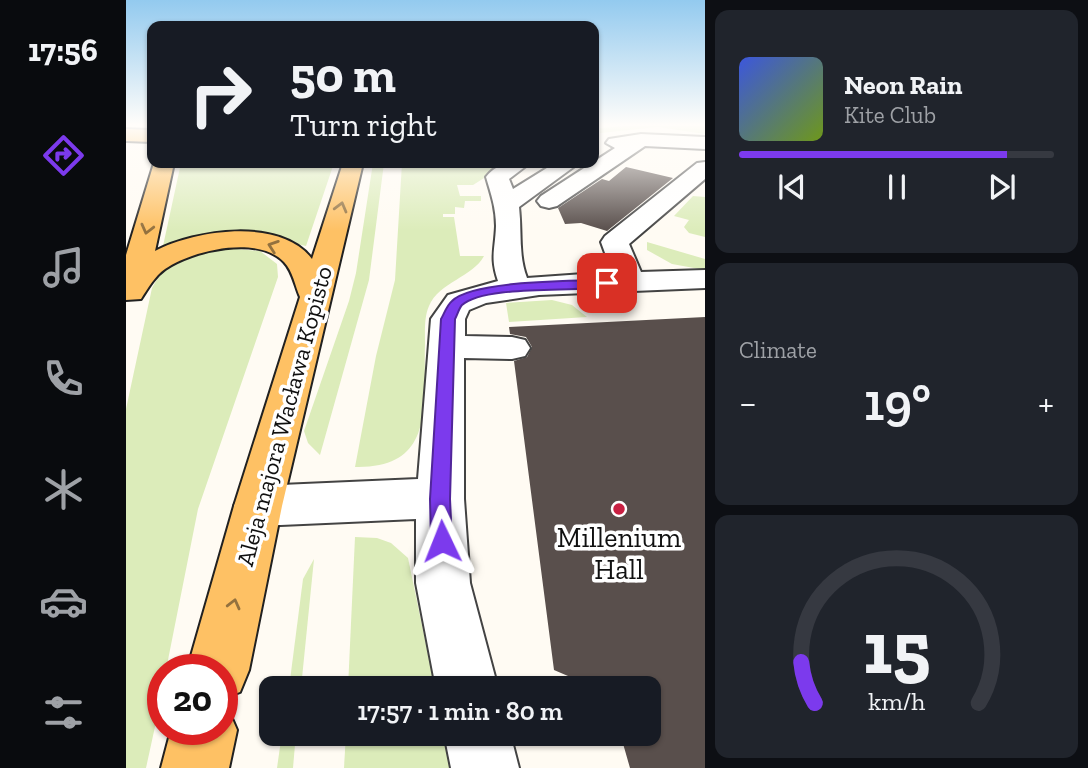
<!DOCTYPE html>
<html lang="en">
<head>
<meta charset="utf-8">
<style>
	:root { --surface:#171b24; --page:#20242c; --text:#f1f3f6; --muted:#9ea1a6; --line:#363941; --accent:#7c3aed }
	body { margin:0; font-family:"Zilla Slab",serif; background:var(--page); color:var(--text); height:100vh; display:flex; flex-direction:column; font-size:26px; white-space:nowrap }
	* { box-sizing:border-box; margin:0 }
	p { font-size:23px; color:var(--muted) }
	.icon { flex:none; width:38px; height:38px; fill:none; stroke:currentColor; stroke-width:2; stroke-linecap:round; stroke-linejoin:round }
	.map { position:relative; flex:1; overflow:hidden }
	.sheet { display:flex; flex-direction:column; gap:10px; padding:10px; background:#0d0f14; width:383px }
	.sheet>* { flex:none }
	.guide { position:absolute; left:21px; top:21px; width:452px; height:147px; border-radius:14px; box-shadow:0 2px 5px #0004; background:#171b24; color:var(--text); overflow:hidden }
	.speed { position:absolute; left:21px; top:654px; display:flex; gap:14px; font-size:35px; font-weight:700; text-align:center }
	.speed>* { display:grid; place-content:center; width:91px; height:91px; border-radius:50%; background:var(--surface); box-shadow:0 2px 5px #0004; line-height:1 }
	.speed .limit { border:10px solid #d22; background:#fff; color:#111 }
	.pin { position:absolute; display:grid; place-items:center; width:60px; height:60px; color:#fff; margin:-30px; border-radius:14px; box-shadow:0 4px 10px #0006 }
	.me { position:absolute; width:77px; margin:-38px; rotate:358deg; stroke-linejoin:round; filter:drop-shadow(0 0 5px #0008) }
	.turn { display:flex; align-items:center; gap:24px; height:147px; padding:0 28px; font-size:32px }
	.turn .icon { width:91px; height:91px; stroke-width:2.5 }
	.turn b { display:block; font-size:49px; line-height:60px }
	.big { font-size:52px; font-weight:600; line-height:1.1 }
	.sheet .tile { flex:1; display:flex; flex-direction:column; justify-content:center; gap:10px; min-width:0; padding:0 24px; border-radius:14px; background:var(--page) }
	.sheet .dial { align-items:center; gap:0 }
	.dial svg { height:182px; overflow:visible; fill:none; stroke:var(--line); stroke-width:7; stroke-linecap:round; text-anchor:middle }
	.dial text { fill:var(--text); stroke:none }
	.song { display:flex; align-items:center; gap:21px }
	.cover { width:84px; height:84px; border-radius:10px; background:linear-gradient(135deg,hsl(230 70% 55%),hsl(80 70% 35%)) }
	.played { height:7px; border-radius:4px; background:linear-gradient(90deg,var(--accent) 85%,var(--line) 85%) }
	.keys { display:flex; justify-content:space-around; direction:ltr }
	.heat { display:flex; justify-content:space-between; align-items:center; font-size:38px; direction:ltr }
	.trip { position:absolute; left:133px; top:676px; width:402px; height:70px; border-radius:14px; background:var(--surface); box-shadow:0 2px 5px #0004; font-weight:600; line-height:70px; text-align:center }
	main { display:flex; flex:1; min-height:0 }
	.menu { display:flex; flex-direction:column; width:126px; justify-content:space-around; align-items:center; background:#090b0e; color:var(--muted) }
	.menu .icon { width:49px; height:49px }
	.menu .on { color:var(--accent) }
	.menu b { font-size:32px; color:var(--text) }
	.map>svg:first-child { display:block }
	.green { fill:#dcecba }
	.building { fill:#594f4c }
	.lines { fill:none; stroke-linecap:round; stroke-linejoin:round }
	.minor-casing { stroke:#434343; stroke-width:4 }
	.major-casing { stroke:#212121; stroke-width:4 }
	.minor { fill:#fff; fill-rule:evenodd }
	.major { fill:#fec164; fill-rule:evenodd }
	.oneway { stroke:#93713e }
	.route { fill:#7c3aed; stroke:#51269a; stroke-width:2 }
	.poi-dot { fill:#c82042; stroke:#fff; stroke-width:2.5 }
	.labels { text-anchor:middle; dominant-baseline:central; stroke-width:7; stroke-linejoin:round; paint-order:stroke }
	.street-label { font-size:24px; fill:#101010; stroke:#fff }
	.near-poi-label { font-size:28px; fill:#101010; stroke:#fff }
</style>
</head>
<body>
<main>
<nav class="menu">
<b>17:56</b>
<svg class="icon on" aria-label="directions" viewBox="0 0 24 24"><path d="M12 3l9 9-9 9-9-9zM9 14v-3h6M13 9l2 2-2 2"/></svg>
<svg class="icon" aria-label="music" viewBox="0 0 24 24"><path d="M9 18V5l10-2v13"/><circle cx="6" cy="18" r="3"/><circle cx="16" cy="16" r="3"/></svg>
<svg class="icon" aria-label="phone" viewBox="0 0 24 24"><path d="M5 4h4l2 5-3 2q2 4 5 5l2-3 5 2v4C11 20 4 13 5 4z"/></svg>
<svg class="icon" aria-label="climate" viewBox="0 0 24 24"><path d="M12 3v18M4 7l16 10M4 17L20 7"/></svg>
<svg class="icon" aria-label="car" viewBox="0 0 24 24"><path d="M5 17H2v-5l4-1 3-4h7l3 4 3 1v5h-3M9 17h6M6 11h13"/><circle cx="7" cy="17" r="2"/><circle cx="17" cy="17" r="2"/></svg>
<svg class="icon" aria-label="filters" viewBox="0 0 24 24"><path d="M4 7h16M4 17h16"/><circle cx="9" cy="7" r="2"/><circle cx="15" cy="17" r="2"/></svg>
</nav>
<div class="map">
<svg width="579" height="768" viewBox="0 0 579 768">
	<rect width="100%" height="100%" fill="#fffbf3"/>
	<!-- green -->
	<g class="green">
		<polygon points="523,124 579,124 579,134 532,127 474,133 474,128"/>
		<path d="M55 163H208L180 246C167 244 153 236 139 233 103 228 71 237 37 246Z"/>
		<polygon points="247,163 258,163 243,280 194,455 182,443 178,431 223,301 230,273"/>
		<path d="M276 163H382L347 185H331L334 196H355V201H339L338 208 329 207V214H317V217H328L334 256H358C347 277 313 282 303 306 298 317 299 332 299 344 297 402 311 469 229 467L250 356 269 280Z"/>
		<polygon points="567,196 579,197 579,237 563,233 558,227 563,220 548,216"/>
		<polygon points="521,242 579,259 579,270 546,264 521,250"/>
		<path d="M100 248 134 251 151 264 152 277 72 509 40 670H37V690L20 768H0V409L26 288C41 259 69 251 100 248Z"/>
		<polygon points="426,300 446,305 461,317 383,322 380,303"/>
		<polygon points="229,537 251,538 265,543 282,558 309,688 222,688"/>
		<polygon points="188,559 175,688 163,688 177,579"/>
		<polygon points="156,733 170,733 167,768 151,768"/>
		<polygon points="220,733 318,733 325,768 218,768"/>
	</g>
	<!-- building -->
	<g class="building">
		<polygon points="500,167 547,178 481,231 455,223 439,224 432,208 476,179 483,181"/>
		<polygon points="579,317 579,768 504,768 494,733 523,733 523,688 470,688 428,670 388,361 401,357 406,347 400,337 384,334 383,327"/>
	</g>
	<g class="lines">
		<!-- minor casing -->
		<g class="minor-casing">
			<g id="minor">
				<polygon points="515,134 579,137 579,149 519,146 431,206 423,208 415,206 411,201 415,196 489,148 480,143 483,139"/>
				<path d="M579 162V179L503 244 515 272 579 270V288L413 295 360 303 343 310 339 319V336L386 337 399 340 404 348 399 356 386 359 338 358V499L344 583 372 688H310L290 583V519L132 526 115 520 108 506 115 492 132 486 292 479 305 319 322 295 372 281C364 257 369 251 370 226 370 208 365 194 360 177 371 162 387 163 404 163L383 179 387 189 429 163H453L393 207C396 231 392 255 401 278L486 272 475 242 479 236 571 163Z"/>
				<polygon points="318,733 384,733 393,768 325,768"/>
			</g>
		</g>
		<!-- major casing -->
		<g class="major-casing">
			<g id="major">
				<polygon points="0,129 26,130 26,142 0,141"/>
				<path d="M28 163H48L29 251C69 230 155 217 186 259L217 163H237L156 506 123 670 114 692 96 699V670H61L108 506 174 297C169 286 167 271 158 262 132 235 67 250 39 269 29 276 22 288 15 299L0 300V255Z"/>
				<polygon points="96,705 101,707 111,730 103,768 35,768 45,730 96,730"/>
			</g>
		</g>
		<!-- minor -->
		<use href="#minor" class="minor"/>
		<!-- major -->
		<use href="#major" class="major"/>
	</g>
	<!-- one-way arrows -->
	<defs><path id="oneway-chevron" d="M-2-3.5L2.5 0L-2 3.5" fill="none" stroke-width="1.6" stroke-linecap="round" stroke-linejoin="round" transform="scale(1.75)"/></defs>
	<g class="oneway">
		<use href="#oneway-chevron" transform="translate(215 207) rotate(-75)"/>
		<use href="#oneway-chevron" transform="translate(21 229) rotate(104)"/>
		<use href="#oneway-chevron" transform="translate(147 246) rotate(-161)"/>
		<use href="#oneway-chevron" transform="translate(108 604) rotate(-76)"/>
	</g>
	<!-- sky -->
	<linearGradient id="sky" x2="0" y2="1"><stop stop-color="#93caef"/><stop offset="0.54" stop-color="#fffdfa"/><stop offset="1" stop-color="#fffdfa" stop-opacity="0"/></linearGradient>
	<rect width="579" height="231" fill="url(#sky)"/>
	<!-- route -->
	<path class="route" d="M481 280 488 283 486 286C452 293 360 284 336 305 333 308 331 316 329 319L324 499 326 541 323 548 316 550 308 548 305 541 304 499 315 319C318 314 321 305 326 301 347 280 450 281 481 280Z"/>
	<!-- markers -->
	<circle class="poi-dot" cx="493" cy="509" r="7"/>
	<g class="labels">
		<!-- street labels -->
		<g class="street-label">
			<text transform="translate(158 416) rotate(-75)">Aleja majora Wacława Kopisto</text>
		</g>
		<!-- near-poi labels -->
		<g class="near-poi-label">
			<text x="493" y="537">Millenium<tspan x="493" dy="32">Hall</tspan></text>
		</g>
	</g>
</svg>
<div class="speed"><div class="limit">20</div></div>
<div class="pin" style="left:481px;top:283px;background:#d93025"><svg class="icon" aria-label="arrive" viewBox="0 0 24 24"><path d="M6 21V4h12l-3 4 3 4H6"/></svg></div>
<svg class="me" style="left:316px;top:541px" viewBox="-20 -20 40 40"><path d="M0-17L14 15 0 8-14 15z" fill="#7c3aed" stroke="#fff" stroke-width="4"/></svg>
<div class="trip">17:57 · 1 min · 80 m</div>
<div class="guide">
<div class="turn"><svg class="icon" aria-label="right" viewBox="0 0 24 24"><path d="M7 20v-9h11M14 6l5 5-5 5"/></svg><div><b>50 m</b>Turn right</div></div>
</div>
</div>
<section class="sheet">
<div class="tile">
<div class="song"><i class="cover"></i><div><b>Neon Rain</b><p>Kite Club</p></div></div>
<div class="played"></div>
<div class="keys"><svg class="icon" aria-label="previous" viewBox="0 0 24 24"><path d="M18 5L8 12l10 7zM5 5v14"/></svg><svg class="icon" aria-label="pause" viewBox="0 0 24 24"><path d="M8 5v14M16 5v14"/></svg><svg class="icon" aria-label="next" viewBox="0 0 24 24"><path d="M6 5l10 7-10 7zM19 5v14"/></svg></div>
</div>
<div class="tile"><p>Climate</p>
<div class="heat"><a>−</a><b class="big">19°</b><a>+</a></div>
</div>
<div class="tile dial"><svg viewBox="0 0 100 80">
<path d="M14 69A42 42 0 1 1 86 69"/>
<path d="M14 69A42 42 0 0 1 8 51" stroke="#7c3aed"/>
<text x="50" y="56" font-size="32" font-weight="700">15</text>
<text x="50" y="72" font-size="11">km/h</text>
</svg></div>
</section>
</main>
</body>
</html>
